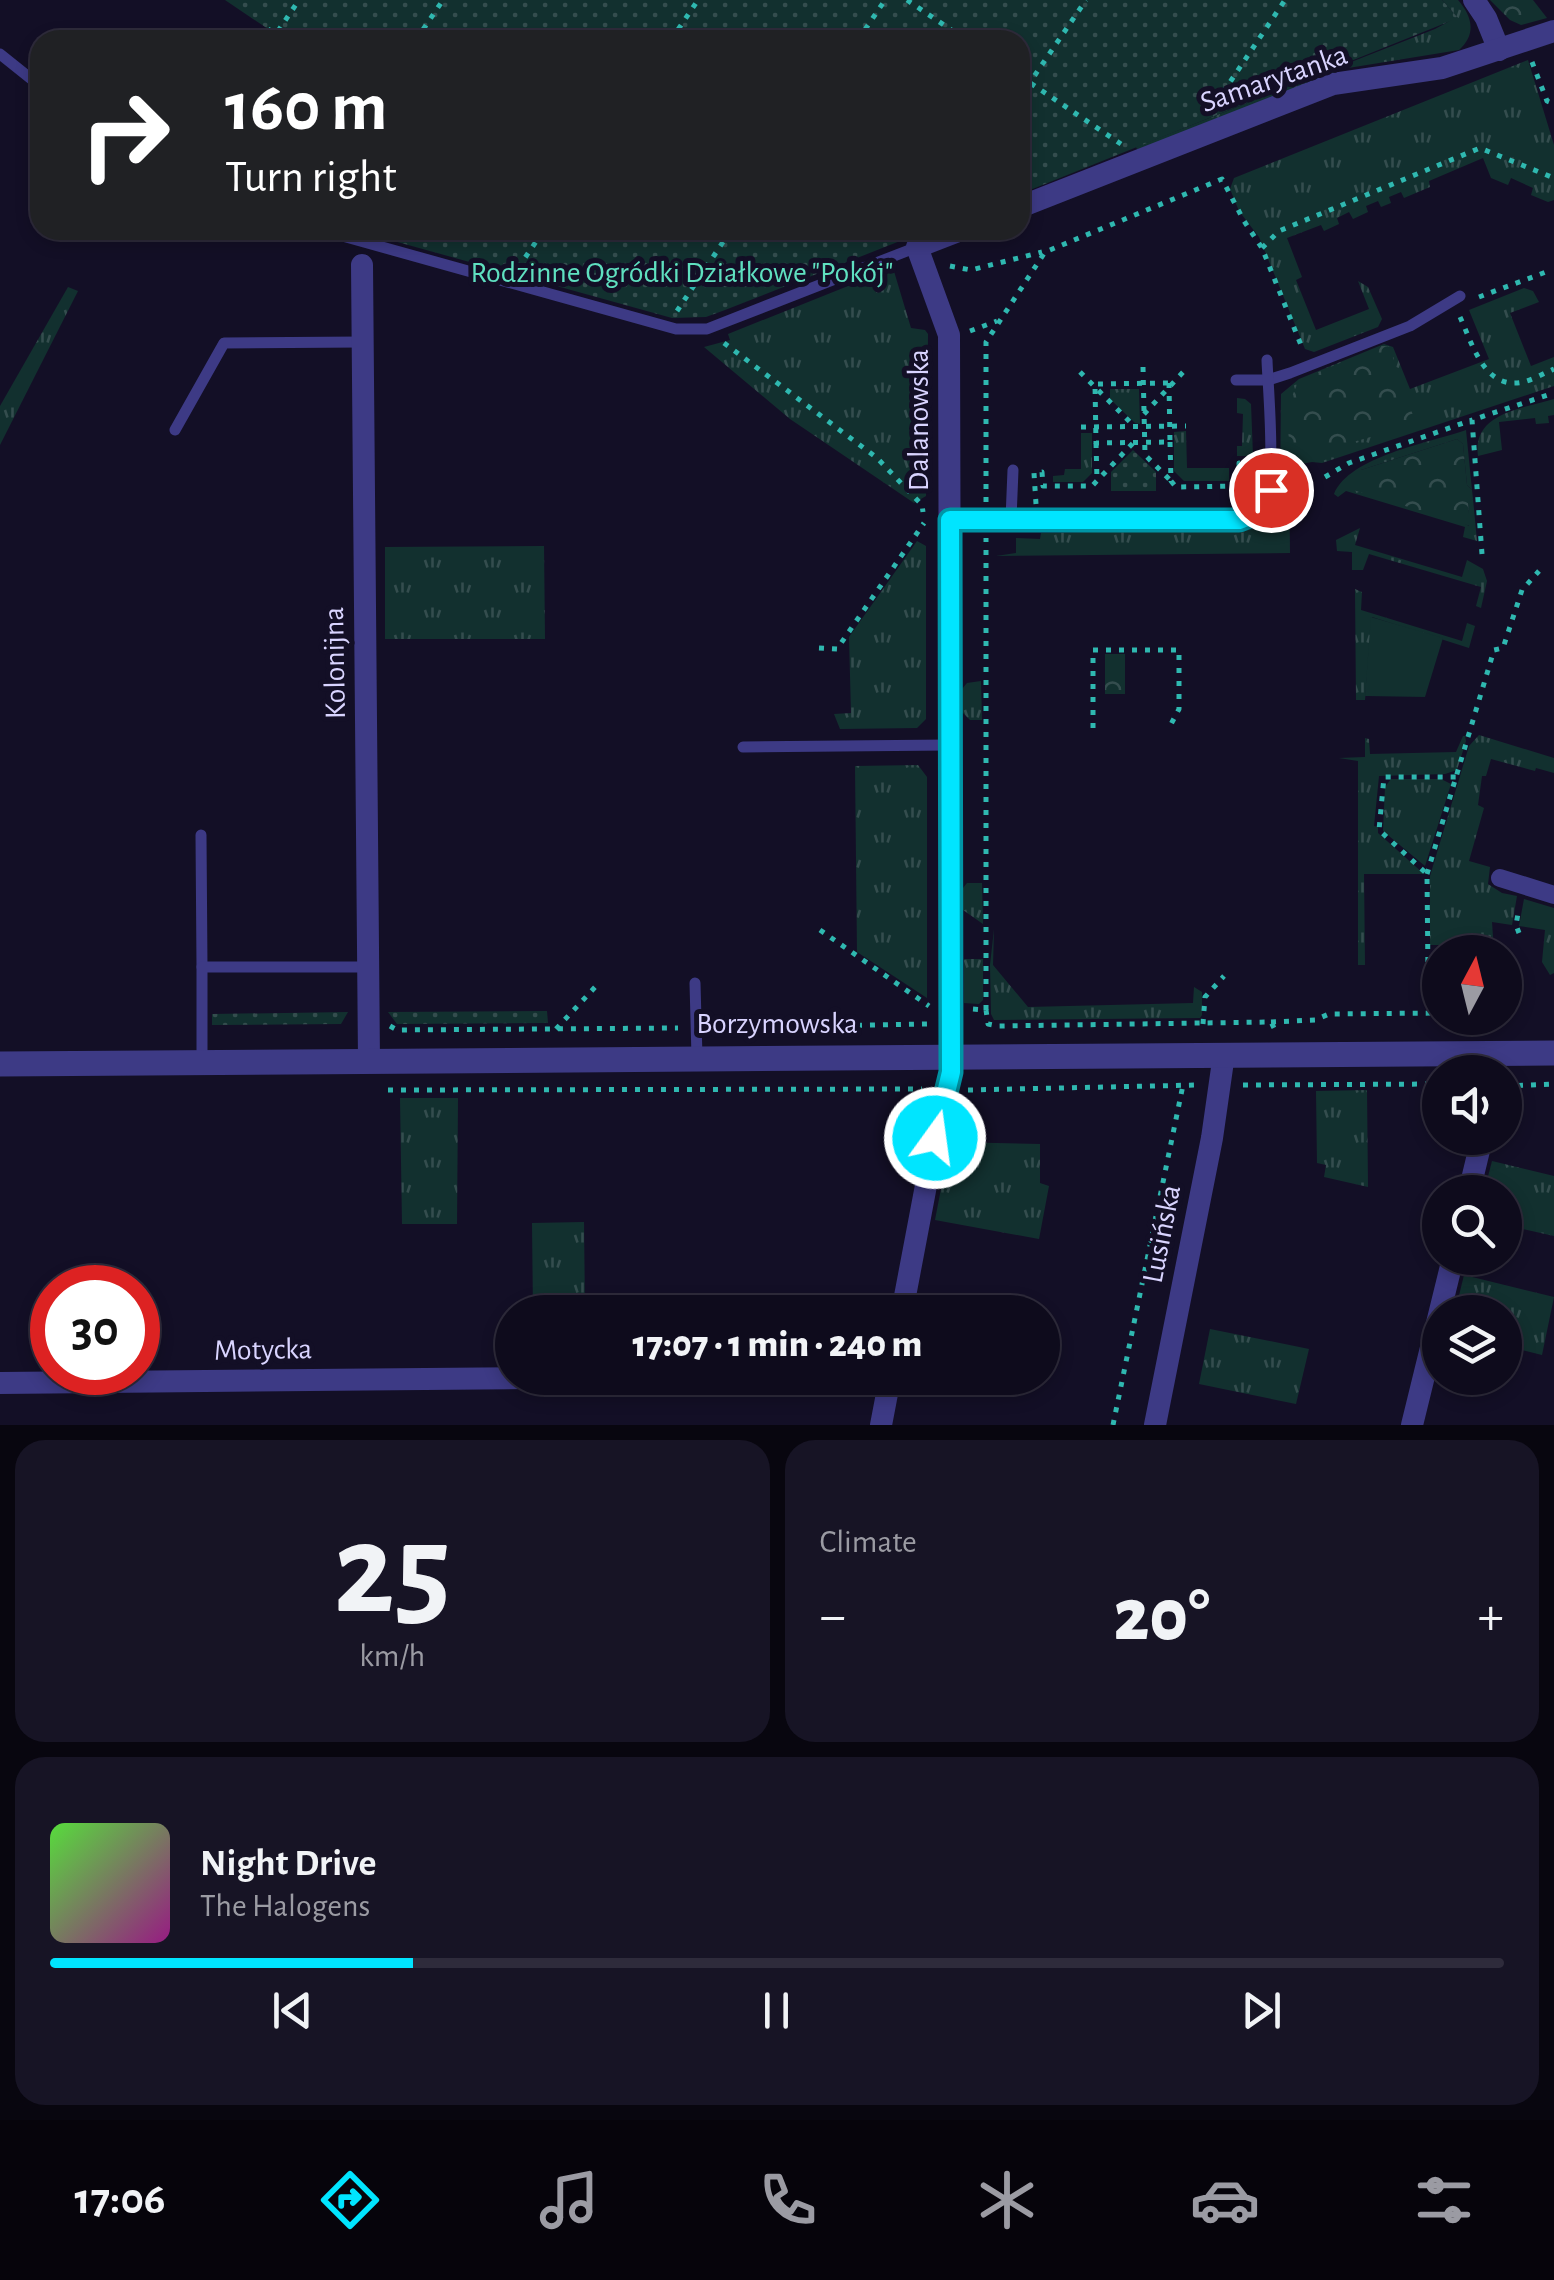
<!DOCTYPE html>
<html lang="en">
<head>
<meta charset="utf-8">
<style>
	:root { --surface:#0e0b1c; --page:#171425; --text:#f1f3f6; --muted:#9b9ba3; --line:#2e2b3b; --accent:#00e5ff }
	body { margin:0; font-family:"Alegreya Sans",sans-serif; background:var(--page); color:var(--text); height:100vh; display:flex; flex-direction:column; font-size:38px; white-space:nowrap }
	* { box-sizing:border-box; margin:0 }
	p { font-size:32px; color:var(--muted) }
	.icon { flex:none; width:55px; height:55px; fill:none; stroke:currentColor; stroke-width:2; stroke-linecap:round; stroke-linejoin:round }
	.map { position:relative; height:1425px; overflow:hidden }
	.sheet { display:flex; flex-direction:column; gap:15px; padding:15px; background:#08060f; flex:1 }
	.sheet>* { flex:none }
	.hud { position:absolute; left:30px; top:30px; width:1000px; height:210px; border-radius:30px; box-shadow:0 5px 15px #0003,0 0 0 2px var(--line); background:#202124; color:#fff; overflow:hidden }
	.needle { width:65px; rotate:7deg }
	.tools { position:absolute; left:1422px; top:935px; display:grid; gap:20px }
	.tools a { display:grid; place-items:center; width:100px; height:100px; border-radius:50%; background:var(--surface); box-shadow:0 5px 15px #0003,0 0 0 2px var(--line); font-size:50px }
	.speed { position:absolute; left:30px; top:1265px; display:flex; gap:20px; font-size:50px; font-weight:700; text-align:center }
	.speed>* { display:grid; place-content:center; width:130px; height:130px; border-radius:50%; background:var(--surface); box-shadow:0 5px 15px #0003,0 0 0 2px var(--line); line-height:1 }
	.speed .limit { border:15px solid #d22; background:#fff; color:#111 }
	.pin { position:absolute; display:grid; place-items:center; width:85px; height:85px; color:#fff; margin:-42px; border:5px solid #fff; border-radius:50%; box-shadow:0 2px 10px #0007 }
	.me { position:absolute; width:110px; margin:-55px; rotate:14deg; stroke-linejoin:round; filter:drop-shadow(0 0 8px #0008) }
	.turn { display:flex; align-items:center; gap:35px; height:210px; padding:0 30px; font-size:45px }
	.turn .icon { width:130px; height:130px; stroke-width:2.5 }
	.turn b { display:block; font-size:70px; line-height:85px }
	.big { font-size:75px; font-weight:800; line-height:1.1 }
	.sheet .card { flex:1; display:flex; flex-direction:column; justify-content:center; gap:15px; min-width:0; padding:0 35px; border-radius:30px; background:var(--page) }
	.sheet .dial { align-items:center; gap:0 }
	.dial b { font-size:130px; line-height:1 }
	.song { display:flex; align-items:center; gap:30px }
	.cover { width:120px; height:120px; border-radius:15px; background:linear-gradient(135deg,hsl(110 70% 55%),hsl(310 70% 35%)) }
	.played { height:10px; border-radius:5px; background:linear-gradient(90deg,var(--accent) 25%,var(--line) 25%) }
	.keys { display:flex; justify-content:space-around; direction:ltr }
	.heat { display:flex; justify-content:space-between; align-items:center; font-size:55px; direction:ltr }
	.sheet .tiles { flex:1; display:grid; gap:15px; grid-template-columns:1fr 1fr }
	.card:last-child { grid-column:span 2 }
	.trip { position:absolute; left:495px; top:1295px; width:565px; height:100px; border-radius:50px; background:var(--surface); box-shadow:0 5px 15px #0003,0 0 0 2px var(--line); font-weight:800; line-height:100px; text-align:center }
	.tab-bar { display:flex; height:160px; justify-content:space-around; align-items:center; background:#06040b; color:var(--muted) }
	.tab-bar .icon { width:70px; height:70px }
	.tab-bar .active { color:var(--accent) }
	.tab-bar b { font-size:45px; color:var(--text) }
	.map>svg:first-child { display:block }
	.grass { fill:url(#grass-tufts) }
	.forest { fill:url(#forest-crowns) }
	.garden { fill:url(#garden-dots) }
	.pitch { fill:#12302f }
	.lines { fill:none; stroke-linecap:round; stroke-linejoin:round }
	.path { stroke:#2fb8b0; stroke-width:5; stroke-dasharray:5 8; stroke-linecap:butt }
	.service { stroke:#3d3a85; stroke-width:11 }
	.pedestrian { stroke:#3d3a85; stroke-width:18 }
	.minor { stroke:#3d3a85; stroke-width:22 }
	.tertiary { stroke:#3d3a85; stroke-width:25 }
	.route-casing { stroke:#0095a6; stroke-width:25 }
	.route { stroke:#00e5ff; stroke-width:18 }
	.labels { text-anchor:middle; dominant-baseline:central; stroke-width:10; stroke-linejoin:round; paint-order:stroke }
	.street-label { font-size:30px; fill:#d9d4ff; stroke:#130f26 }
	.park-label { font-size:30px; fill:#5fe0c0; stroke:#130f26 }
</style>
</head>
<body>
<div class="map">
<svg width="1554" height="1425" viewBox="0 0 1554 1425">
	<defs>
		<pattern id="grass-tufts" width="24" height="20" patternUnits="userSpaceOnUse" patternTransform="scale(2.5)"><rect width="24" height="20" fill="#12302f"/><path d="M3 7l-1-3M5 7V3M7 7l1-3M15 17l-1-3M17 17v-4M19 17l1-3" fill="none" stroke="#344d4e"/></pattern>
		<pattern id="forest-crowns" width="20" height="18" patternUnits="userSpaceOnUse" patternTransform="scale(2.5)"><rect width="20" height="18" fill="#12302f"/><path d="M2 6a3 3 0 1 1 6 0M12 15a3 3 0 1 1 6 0" fill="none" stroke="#344d4e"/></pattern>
		<pattern id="garden-dots" width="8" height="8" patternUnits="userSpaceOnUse" patternTransform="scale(2.5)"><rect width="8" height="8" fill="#12302f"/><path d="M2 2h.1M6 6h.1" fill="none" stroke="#344d4e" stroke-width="1.8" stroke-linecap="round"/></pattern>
	</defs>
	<rect width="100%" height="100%" fill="#130f26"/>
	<!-- grass -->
	<g class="grass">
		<path d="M1442 0H1458C1472 16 1477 34 1459 50L1342 69 1138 151 1136 147 1435 29 1457 17Z"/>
		<polygon points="1528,60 1554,145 1554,200 1548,202 1531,195 1533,188 1511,178 1508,185 1491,178 1483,158 1429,181 1430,187 1404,198 1401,192 1389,197 1391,203 1381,207 1378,201 1366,206 1368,212 1353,219 1349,212 1337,218 1339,224 1324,231 1321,225 1287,238 1302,277 1296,280 1316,330 1369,309 1358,281 1368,287 1382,319 1378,327 1314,352 1305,349 1259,237 1239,211 1230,189 1234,178"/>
		<polygon points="893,268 911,328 925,330 928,334 926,496 914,503 790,419 704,347 730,340 728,334"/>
		<polygon points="68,287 78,291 0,445 0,406"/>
		<polygon points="1524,288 1533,291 1539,302 1510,313 1531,366 1554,357 1554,386 1322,463 1312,462 1289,466 1290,553 996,556 1016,553 1016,538 1040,539 1041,533 1253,529 1273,513 1280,495 1281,394 1299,379 1384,344 1393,347 1410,389 1489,359 1469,310"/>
		<polygon points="1110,389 1139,389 1140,424 1135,423 1110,399"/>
		<polygon points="1237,398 1245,399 1251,404 1253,456 1237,456 1237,446 1242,446 1243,414 1237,413"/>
		<path d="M1554 399V415L1548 416 1549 423 1536 424 1535 418 1499 422 1502 450 1478 456C1472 413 1522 409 1554 399Z"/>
		<path d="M1466 430 1472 490 1467 485 1463 444 1457 439 1361 470 1469 526 1468 502 1473 499 1477 541 1463 537 1465 527 1346 491 1338 497 1334 494C1350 456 1429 443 1466 430Z"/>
		<polygon points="1186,431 1187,468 1229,468 1229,481 1184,481 1174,471 1174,432"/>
		<polygon points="1081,433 1092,433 1092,473 1083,482 1053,482 1053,476 1064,475 1065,469 1081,469"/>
		<polygon points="1360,528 1355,545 1462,577 1467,560 1483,569 1487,581 1481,608 1476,606 1481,587 1369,554 1363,570 1352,570 1352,552 1337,551 1336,540"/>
		<polygon points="917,541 926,546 926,719 917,728 840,729 834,714 851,713 849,637"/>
		<polygon points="544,546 545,639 385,639 385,547"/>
		<polygon points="1355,589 1362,592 1361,610 1462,641 1467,623 1475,626 1469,648 1372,617 1365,700 1356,700"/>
		<polygon points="981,681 982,720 970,720 962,712 962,689 967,683"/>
		<polygon points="1479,735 1554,758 1554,773 1536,768 1535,771 1491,759 1486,776 1482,776 1478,805 1484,808 1469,861 1490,867 1488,884 1502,893 1517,896 1512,925 1492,922 1494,952 1490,952 1489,945 1430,945 1430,876 1469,746"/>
		<polygon points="1463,736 1465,736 1466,741 1457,770 1445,774 1379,776 1374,826 1378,827 1378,833 1424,874 1364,874 1365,965 1358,965 1358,761 1339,758 1365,757 1365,738 1369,739 1370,754 1456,752"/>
		<polygon points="918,765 927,777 927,998 857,952 855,766"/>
		<polygon points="1391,779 1441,779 1451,784 1425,866 1383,831 1385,787"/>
		<polygon points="967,883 982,883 983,924 963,910 963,888"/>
		<polygon points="1524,899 1554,908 1554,973 1550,975 1542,962 1545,930 1519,926"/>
		<polygon points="994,929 993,965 1028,1007 1193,1003 1194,987 1202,992 1202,1015 1200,1018 994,1020 991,1014 990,965"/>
		<polygon points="964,959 983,959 983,1000 979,1004 964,1003"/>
		<polygon points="1367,1090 1368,1187 1324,1177 1326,1165 1317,1163 1316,1091"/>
		<polygon points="400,1098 458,1098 457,1224 402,1224"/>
		<polygon points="950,1142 1040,1144 1040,1183 1049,1186 1039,1239 935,1220"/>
		<polygon points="1492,1161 1554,1176 1554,1236 1505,1225 1505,1192 1484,1192"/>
		<polygon points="584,1222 585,1312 533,1312 532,1223"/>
		<polygon points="1464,1275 1554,1297 1542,1355 1505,1346 1505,1312 1455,1312"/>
		<polygon points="1210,1329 1309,1349 1296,1404 1199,1384"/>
	</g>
	<!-- forest -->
	<g class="forest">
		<polygon points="1490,0 1533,0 1547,18 1521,25 1510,20"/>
		<polygon points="1381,346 1389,346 1416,424 1290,460 1287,408 1299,380"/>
		<polygon points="1457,439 1463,444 1467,485 1472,490 1473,499 1468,503 1470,526 1350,489 1354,474 1361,470"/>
		<rect x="1105" y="654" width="20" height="40"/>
	</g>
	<!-- garden -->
	<g class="garden">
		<polygon points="225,0 1442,0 1458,18 1020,194 1020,40 261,40 268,29"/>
		<polygon points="354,230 928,230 725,310 706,317 672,318"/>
		<polygon points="1133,450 1156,472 1156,491 1111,491 1111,472"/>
		<polygon points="547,1011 548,1023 397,1024 388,1012"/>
		<polygon points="348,1012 341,1024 212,1025 212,1014"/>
	</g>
	<!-- pitch -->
	<polygon class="pitch" points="1371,617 1443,638 1425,697 1365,696"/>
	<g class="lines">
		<!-- path -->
		<g class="path">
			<polyline points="907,0 966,40"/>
			<polyline points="268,29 276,34 299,0"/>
			<polyline points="416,40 443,0"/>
			<polyline points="671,40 698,0"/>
			<polyline points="858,40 885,0"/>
			<polyline points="1532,62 1547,101 1554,104"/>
			<polyline points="1020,76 1121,144"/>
			<polyline points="1020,97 1086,0"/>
			<polyline points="1216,103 1285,0"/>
			<polyline points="1262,248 1279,231 1480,148 1554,178"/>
			<polyline points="950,266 971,270 1042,252"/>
			<polyline points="518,268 544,230"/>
			<polyline points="1479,297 1546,272"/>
			<polyline points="677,311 731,230"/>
			<path d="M1460 317C1471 340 1482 384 1515 383 1528 383 1542 374 1554 369"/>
			<polyline points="970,331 997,321"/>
			<polyline points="724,343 877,458 922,505 923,512"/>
			<polyline points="1143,367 1145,455 1171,481"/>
			<polyline points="1080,372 1134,426"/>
			<polygon points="1169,383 1170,442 1096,443 1095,384"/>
			<polyline points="1144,414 1186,369"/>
			<polyline points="1081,427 1186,426"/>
			<polyline points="1170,442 1171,481 1176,487 1240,486 1239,463 1253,462"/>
			<polyline points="1096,443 1097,480"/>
			<polyline points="1325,477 1349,463 1472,420"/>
			<polyline points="986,502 986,342 1045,252 1222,179 1244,221 1262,248 1303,350"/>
			<polyline points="1036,504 1034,473 1042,472 1043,486 1092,486 1134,442"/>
			<polyline points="1482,554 1472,420 1554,393"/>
			<polyline points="819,648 837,649 924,523"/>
			<polyline points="1093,728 1093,650 1179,650 1179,709 1169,728"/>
			<polyline points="1427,874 1494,650 1503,648 1522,590 1539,571"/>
			<polyline points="820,930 929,1006"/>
			<polyline points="1519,933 1516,925 1519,908"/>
			<polyline points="1428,975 1427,874 1379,830 1384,777 1456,777"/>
			<polyline points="973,1009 986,1010 988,1024 998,1026 1271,1022 1275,1030"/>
			<polyline points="986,1010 986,538"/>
			<polyline points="1458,1018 1467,1028"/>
			<polyline points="1271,1022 1315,1020 1329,1014 1440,1013"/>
			<polyline points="1203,1024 1205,997 1224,976"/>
			<polyline points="390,1026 397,1030 678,1028"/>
			<polyline points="714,1028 927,1024"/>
			<polyline points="556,1029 598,984"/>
			<polyline points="1243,1085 1440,1084"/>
			<polyline points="1505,1086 1554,1084"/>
			<polyline points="388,1090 922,1089"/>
			<polyline points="968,1090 1197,1085"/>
			<polyline points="1113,1425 1183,1085"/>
		</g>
		<!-- service -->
		<g class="service">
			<polyline points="0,54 40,86"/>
			<polyline points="321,230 676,329 707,329 917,247"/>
			<polyline points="1236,380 1268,380 1290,373 1410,326 1460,296"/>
			<polyline points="175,430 224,343 362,342"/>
			<polyline points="1011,519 1013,470"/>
			<path d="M950 520H1239C1246 518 1255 517 1261 511 1278 492 1268 390 1267 360"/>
			<polyline points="743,747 948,745"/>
			<polyline points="201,835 202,967"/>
			<polyline points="695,983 697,1057"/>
			<polyline points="202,1061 202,967 368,967"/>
		</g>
		<!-- pedestrian -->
		<polyline class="pedestrian" points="1500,878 1554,895"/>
		<!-- minor -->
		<g class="minor">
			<polyline points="1474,0 1486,18 1499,50"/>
			<polyline points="1020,207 1333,84 1442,68 1554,31"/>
			<polyline points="362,265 369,1061"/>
			<polyline points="1469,1192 1482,1138"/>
			<polyline points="902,1312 935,1138 951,1072 951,1056 949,335 917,247 961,230"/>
			<polyline points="0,1383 527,1378"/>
			<polyline points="881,1425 890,1378"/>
			<polyline points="1155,1425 1212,1138 1224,1054"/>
			<polyline points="1412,1425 1453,1258"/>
		</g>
		<!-- tertiary -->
		<polyline class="tertiary" points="0,1064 1554,1053"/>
	</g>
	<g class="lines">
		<!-- route casing -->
		<g class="route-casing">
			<polyline id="route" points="935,1138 951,1072 950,520 1239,520 1260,512 1271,490"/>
		</g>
		<!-- route -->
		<use href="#route" class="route"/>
	</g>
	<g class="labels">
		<!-- street labels -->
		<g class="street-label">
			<text transform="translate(1274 79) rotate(-19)">Samarytanka</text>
			<text transform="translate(919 420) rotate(-90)">Dalanowska</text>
			<text transform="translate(335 663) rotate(-91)">Kolonijna</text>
			<text x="777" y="1024">Borzymowska</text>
			<text transform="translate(1162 1234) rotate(-79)">Lusińska</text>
			<text transform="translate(263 1350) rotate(-1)">Motycka</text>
		</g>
		<!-- park labels -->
		<g class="park-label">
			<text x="682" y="273">Rodzinne Ogródki Działkowe "Pokój"</text>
		</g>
	</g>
</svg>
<div class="tools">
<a><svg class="needle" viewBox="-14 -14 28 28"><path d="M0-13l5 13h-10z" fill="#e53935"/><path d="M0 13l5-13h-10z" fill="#9b9ba3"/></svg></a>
<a><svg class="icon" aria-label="sound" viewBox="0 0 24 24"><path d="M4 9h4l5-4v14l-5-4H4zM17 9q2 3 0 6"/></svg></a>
<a><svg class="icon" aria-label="search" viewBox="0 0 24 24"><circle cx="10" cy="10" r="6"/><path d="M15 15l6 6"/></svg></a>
<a><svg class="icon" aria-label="layers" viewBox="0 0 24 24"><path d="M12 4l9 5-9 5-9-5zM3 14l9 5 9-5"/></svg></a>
</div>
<div class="speed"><div class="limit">30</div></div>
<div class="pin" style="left:1271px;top:490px;background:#d93025"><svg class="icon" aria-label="arrive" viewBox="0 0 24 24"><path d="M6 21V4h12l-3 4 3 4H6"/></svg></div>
<svg class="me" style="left:935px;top:1138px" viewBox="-20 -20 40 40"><circle r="17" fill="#00e5ff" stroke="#fff" stroke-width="3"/><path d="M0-11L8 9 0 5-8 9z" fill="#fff"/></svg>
<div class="trip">17:07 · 1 min · 240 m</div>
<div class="hud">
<div class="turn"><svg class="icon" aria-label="right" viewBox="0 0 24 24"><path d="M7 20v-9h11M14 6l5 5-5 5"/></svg><div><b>160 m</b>Turn right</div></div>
</div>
</div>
<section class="sheet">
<div class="tiles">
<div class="card dial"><b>25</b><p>km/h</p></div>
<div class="card"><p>Climate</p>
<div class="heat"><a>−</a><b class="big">20°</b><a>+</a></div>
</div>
<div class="card">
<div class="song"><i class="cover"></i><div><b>Night Drive</b><p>The Halogens</p></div></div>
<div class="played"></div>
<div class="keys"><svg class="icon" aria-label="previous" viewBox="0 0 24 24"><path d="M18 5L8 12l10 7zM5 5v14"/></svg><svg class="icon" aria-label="pause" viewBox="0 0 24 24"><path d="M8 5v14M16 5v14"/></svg><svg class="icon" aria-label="next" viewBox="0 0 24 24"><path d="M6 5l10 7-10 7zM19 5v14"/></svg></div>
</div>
</div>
</section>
<nav class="tab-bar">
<b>17:06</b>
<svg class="icon active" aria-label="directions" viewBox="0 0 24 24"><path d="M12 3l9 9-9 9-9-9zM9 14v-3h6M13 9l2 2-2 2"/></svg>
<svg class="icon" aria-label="music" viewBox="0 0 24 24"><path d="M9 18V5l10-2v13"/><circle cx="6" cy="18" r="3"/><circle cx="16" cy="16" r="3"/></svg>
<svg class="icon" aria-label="phone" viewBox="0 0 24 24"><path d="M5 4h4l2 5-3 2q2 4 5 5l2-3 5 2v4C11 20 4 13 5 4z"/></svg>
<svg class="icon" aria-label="climate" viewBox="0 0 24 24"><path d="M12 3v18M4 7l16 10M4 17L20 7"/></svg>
<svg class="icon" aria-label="car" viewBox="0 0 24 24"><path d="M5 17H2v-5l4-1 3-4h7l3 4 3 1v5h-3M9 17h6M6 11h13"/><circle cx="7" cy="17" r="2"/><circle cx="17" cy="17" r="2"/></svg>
<svg class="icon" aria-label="filters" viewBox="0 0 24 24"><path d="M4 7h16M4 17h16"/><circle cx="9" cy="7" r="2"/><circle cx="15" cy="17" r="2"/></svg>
</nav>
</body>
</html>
